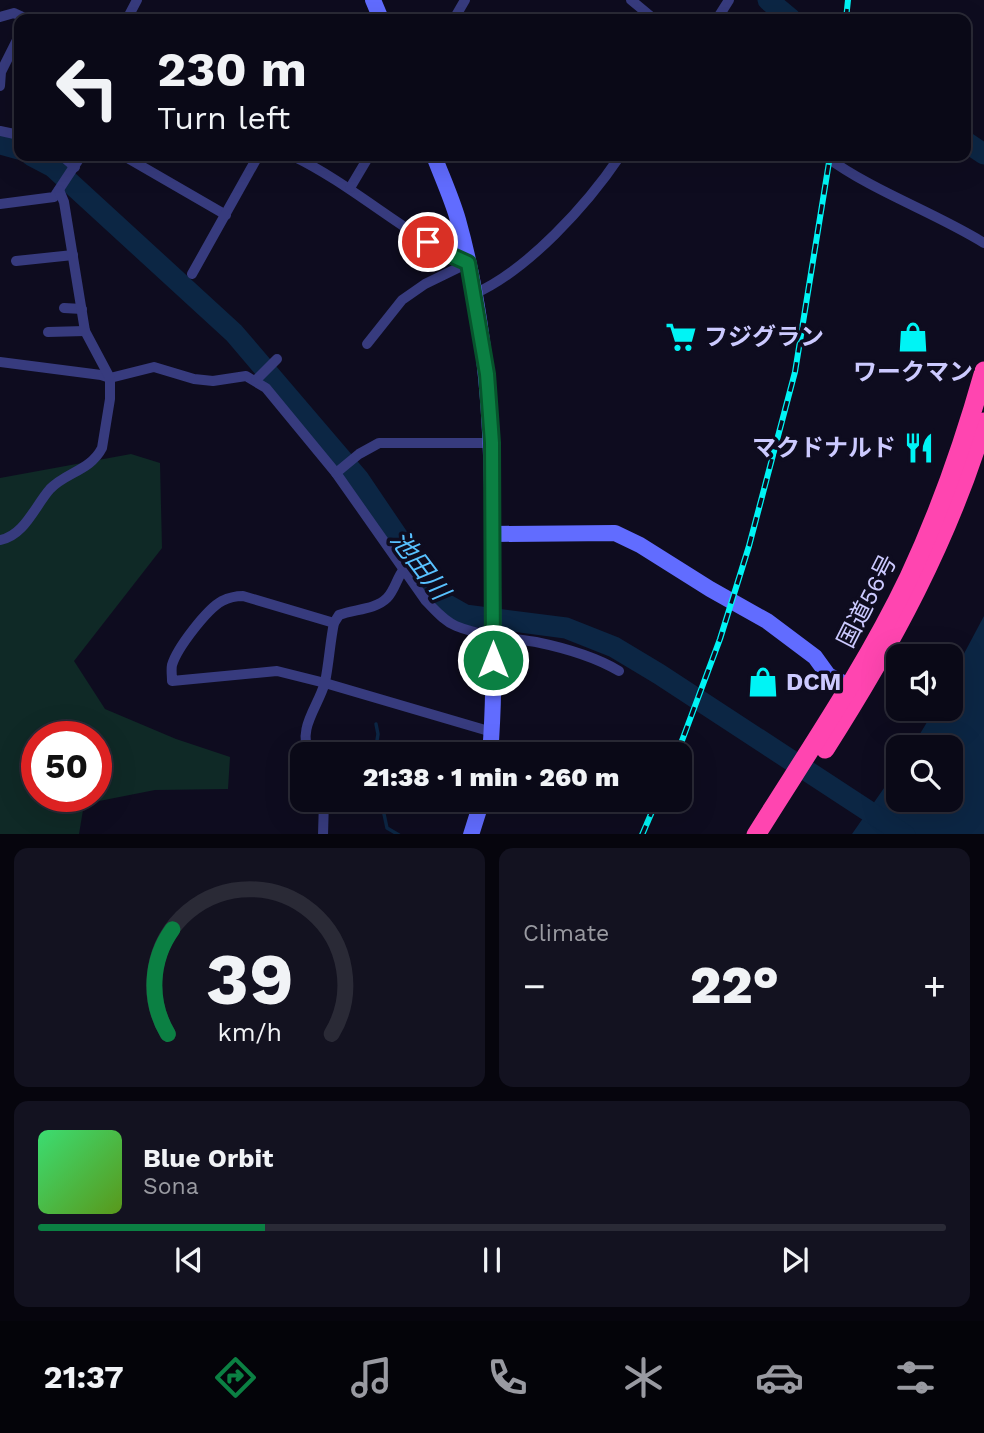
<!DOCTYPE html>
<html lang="en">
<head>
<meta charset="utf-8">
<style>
	:root { --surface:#0a0917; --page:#131220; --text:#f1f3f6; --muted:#999aa1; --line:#2a2a36; --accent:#0b8043 }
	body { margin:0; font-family:"Work Sans","Noto Sans JP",sans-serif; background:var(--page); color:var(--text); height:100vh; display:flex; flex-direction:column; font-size:26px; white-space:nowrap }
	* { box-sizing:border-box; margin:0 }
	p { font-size:23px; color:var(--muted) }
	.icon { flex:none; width:38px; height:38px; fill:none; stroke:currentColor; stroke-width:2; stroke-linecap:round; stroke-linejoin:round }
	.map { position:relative; height:834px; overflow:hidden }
	.sheet { display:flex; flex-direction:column; gap:14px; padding:14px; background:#06050d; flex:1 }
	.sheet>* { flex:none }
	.hud { position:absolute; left:14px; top:14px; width:957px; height:147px; border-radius:14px; box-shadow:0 7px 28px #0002,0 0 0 2px var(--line); background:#0a0917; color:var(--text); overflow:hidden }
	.fabs { position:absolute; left:886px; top:644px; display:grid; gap:14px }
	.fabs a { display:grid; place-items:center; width:77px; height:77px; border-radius:14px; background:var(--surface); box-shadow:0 7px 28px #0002,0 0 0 2px var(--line); font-size:35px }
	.speed { position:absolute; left:21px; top:721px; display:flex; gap:14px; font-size:35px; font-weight:700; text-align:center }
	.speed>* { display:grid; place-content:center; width:91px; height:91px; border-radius:50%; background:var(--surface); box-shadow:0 7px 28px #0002,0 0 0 2px var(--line); line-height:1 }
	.speed .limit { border:10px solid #d22; background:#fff; color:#111 }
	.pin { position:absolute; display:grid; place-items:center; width:60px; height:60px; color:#fff; margin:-30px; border:4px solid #fff; border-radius:50%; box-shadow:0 2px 7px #0007 }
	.me { position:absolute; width:77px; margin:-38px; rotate:0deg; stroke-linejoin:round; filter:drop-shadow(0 0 5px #0008) }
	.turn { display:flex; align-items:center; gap:24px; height:147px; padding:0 28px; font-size:32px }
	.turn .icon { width:91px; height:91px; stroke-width:2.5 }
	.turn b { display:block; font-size:49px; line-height:60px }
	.big { font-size:52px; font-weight:800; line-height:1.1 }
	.sheet .card { flex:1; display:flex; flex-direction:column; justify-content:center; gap:10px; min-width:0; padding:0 24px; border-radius:14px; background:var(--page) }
	.sheet .dial { align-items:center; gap:0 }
	.dial svg { height:182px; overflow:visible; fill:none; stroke:var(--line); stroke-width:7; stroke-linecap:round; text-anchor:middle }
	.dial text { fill:var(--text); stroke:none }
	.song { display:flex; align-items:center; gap:21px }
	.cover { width:84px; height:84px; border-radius:10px; background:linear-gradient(135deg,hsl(140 70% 55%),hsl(90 70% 35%)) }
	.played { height:7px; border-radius:4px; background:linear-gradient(90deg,var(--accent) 25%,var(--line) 25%) }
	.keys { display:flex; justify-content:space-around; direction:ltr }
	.heat { display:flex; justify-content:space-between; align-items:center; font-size:38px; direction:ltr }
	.sheet .tiles { flex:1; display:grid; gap:14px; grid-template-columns:1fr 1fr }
	.card:last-child { grid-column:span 2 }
	.trip { position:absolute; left:290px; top:742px; width:402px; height:70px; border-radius:14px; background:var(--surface); box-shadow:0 7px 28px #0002,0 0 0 2px var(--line); font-weight:800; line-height:70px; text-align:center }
	.tab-bar { display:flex; height:112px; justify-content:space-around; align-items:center; background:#040409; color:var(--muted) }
	.tab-bar .icon { width:49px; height:49px }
	.tab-bar .active { color:var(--accent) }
	.tab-bar b { font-size:32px; color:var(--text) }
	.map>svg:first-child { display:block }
	.green { fill:#0f2926; fill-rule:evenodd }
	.water { fill:#0c2644 }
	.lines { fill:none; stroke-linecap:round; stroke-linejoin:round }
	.stream { stroke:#0c2644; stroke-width:3.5 }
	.river { stroke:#0c2644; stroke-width:21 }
	.street { stroke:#373b7e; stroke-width:10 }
	.secondary { stroke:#616cff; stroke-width:16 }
	.highway { stroke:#ff45b0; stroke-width:19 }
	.rail-casing { stroke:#00f4f5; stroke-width:6 }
	.rail { stroke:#0e0c1f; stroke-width:3.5; stroke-dasharray:10; stroke-linecap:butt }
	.route-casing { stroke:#07532c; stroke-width:18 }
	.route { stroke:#0b8043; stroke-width:12 }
	.labels { text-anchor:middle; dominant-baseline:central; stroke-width:7; stroke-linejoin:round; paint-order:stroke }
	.poi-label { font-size:24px; font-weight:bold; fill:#cccaff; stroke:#0e0c1f; text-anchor:start }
	.street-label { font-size:24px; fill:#cccaff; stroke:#0e0c1f }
	.water-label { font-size:26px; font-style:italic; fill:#58c1ff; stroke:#0e0c1f }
</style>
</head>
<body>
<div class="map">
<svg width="984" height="835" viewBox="0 0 984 835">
	<rect width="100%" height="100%" fill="#0e0c1f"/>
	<!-- green -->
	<path class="green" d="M131 454 160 463 162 548 74 661 105 709 176 739 230 757 228 789 155 790 84 804 79 834 0 835V478ZM37 737H96V796H37Z"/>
	<!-- water -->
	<polygon class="water" points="984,616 984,834 852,834 898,768 898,800 950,800 950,747 912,747 935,709 950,709 950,680"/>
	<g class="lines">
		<!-- stream -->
		<g class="stream">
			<polyline points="375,754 378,734 376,724"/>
			<polyline points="381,800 387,828 399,835"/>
		</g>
		<!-- river -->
		<g class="river">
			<polyline points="768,0 791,19"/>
			<polyline points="966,142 984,154"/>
			<polyline points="0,144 19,149"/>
			<polyline points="32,156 53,167 234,333 358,478 442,602 465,615 566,628 614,647 659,674 905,835"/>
		</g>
		<!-- street -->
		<g class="street">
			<polyline points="631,0 654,19"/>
			<polyline points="0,17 14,13 27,19"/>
			<polyline points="127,19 137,0"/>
			<polyline points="454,19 465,0"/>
			<polyline points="717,19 729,0"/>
			<polyline points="0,86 1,72 19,36"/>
			<polyline points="0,131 19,135"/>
			<polyline points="62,156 75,167"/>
			<polyline points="124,156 226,215"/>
			<path d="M293 156C355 186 405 235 468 263"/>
			<path d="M825 156C874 192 932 211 984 243"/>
			<polyline points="350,188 369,156"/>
			<polyline points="0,204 54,197 81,156"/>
			<polyline points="16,261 73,255"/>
			<polyline points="192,274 258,156"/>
			<path d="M474 294C528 270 587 205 620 156"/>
			<polyline points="64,308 82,309"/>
			<polyline points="48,332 85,331"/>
			<polyline points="367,344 402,300 425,284 468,263"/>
			<path d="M0 362 101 375 110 378 154 367 194 379 213 381 246 376 266 388 336 473 426 601C435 610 444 621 456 626 481 636 510 638 536 642 565 648 594 656 619 671"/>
			<polyline points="256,380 277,359"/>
			<polyline points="336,473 359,454 379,443 492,443"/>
			<path d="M0 540C24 536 35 506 50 489 66 472 90 471 102 448L110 399V378L85 331 64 202 59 190"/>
			<path d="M334 623 243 596C235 596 230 597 222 601 207 609 177 648 172 665 171 670 172 675 172 681L277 671 325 683 492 732"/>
			<path d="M310 754C296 729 319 706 325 682 329 663 330 642 334 623L339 615C354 609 375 610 387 598 395 590 397 577 404 569"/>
			<polyline points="323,835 324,800"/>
		</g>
		<!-- secondary -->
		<g class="secondary">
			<polyline points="373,0 381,19"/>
			<path d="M434 156C442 177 452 199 458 220 491 338 493 458 493 579 493 637 495 696 490 754"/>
			<polyline points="493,534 615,533 640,545 710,589 767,621 815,657 828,675 858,691"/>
			<polyline points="471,835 482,800"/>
		</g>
		<!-- highway -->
		<g class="highway">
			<path d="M825 749C891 646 949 539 984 422"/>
			<path d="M756 835C809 750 866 667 909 577 940 511 964 442 984 371"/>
		</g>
		<!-- rail casing -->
		<g class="rail-casing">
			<g id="rail">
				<polyline points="846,19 848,0"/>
				<polyline points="677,754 720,639 749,546 795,372 830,156"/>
				<polyline points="642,835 657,800"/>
			</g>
		</g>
		<!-- rail -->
		<use href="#rail" class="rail"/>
	</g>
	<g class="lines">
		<!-- route casing -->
		<g class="route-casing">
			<polyline id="route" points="428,242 446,253 468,263 487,374 492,443 493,660"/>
		</g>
		<!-- route -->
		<use href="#route" class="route"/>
	</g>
	<!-- icons -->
	<defs>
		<g id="supermarket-bare" transform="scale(2.415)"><path d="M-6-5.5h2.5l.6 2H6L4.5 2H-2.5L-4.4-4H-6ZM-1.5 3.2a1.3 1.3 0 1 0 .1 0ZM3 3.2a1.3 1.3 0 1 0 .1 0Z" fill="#00f4f5" stroke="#0e0c1f" stroke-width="2.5" paint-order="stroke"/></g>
		<g id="shop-bare" transform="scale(2.415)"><path d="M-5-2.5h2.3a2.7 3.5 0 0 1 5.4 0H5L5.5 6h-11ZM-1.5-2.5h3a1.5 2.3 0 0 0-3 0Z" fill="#00f4f5" stroke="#0e0c1f" stroke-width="2.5" paint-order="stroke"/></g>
		<g id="restaurant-bare" transform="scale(2.415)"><path d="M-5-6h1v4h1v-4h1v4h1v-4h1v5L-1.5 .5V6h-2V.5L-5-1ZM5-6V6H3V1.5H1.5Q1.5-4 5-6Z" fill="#00f4f5" stroke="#0e0c1f" stroke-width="2.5" paint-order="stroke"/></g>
	</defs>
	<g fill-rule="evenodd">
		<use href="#supermarket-bare" x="681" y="337"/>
		<use href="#shop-bare" x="913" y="337"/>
		<use href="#restaurant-bare" x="919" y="448"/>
		<use href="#shop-bare" x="763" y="682"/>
	</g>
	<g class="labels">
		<!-- poi labels -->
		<g class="poi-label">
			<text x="704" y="337">フジグラン</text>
			<text x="913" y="372" text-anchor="middle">ワークマン</text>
			<text x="896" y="448" text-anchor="end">マクドナルド</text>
			<text x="786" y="682">DCM</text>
		</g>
		<!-- street labels -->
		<g class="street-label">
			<text transform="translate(867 601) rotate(-63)">国道56号</text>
		</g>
		<!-- water labels -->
		<g class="water-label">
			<text transform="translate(420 565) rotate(53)">池田川</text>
		</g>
	</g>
</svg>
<div class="fabs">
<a><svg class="icon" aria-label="sound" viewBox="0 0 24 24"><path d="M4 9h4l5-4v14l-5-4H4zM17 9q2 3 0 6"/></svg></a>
<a><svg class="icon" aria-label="search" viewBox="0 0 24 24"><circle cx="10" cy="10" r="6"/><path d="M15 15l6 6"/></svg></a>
</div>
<div class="speed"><div class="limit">50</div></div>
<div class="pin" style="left:428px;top:242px;background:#d93025"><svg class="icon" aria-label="arrive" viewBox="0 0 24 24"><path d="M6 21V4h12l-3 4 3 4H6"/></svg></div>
<svg class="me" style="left:493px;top:660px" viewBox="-20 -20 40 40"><circle r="17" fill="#0b8043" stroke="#fff" stroke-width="3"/><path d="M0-11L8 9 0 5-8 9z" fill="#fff"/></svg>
<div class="trip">21:38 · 1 min · 260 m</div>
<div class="hud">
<div class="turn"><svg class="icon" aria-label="left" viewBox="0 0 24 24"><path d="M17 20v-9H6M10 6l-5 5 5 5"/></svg><div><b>230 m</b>Turn left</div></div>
</div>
</div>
<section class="sheet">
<div class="tiles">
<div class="card dial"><svg viewBox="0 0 100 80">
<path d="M14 69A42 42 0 1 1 86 69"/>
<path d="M14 69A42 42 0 0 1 16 23" stroke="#0b8043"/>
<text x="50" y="56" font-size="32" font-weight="700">39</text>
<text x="50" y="72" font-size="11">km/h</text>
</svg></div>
<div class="card"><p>Climate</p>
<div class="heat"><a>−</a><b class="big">22°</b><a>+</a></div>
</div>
<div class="card">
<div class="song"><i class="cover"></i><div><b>Blue Orbit</b><p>Sona</p></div></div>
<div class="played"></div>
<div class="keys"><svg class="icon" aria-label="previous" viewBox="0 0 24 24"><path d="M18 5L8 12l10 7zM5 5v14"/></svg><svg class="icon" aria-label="pause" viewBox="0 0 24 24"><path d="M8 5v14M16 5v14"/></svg><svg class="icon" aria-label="next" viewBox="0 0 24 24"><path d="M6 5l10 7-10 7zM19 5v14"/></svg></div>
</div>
</div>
</section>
<nav class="tab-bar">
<b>21:37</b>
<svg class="icon active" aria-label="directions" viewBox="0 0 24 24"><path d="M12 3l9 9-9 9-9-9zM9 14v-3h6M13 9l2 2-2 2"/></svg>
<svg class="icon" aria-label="music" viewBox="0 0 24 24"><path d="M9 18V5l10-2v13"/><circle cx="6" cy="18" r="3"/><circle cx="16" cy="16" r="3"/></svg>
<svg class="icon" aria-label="phone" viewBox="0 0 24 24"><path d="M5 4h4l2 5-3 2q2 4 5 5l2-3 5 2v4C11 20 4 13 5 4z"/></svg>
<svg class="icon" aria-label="climate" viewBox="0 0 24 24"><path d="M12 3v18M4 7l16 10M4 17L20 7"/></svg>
<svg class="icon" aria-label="car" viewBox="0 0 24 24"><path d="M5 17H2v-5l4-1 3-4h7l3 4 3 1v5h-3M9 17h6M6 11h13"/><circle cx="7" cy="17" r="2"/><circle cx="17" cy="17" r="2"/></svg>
<svg class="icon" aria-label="filters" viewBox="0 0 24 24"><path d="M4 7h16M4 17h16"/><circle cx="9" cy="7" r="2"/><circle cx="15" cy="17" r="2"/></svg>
</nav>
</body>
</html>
